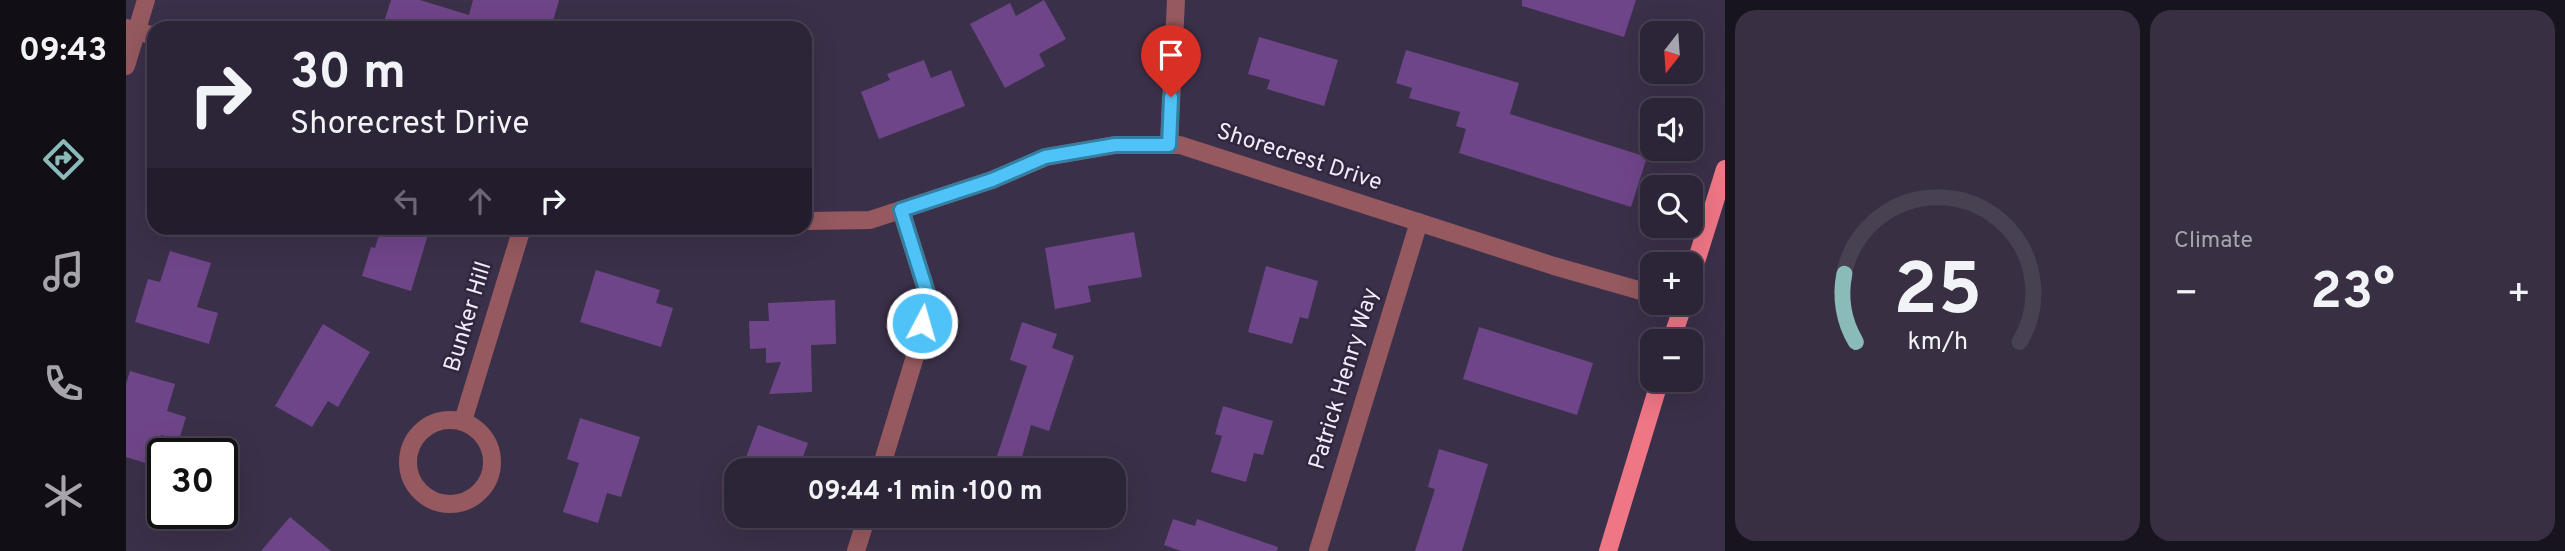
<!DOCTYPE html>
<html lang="en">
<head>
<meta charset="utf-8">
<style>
	:root { --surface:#2c2437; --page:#383042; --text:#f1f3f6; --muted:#a6a4ad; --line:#484152; --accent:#8bbbb9 }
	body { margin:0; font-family:Overpass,sans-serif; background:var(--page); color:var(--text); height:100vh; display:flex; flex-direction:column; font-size:26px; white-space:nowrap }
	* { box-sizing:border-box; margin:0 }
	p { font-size:23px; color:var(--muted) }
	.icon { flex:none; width:38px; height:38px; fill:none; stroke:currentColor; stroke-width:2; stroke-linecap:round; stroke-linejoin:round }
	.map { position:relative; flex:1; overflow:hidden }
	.side { display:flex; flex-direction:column; gap:10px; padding:10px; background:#18141e; width:840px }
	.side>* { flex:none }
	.top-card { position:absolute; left:21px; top:21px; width:665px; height:214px; border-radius:21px; box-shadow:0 7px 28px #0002,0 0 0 2px var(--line); background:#2c2437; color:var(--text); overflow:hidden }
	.needle { width:46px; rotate:197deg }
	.controls { position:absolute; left:1514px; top:21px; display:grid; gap:14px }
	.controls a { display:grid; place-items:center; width:63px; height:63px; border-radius:14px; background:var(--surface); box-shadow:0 7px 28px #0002,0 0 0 2px var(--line); font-size:35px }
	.speed { position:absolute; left:21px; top:438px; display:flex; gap:14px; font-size:35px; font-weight:700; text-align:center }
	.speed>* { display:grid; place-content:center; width:91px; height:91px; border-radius:50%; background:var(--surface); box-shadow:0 7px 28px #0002,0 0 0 2px var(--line); line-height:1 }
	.speed .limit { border:4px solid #111; border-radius:10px; background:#fff; color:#111 }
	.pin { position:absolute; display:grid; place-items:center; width:60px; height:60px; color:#fff; margin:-72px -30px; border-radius:50% 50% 50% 0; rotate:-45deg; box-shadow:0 0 7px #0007 }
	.pin .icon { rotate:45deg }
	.me { position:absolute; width:77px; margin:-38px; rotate:6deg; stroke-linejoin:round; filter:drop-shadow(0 0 5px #0008) }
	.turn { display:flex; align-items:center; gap:24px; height:147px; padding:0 28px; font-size:32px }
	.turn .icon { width:91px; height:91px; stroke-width:2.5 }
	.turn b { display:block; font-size:49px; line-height:60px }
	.lanes { display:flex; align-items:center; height:66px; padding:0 28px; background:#0003; justify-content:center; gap:35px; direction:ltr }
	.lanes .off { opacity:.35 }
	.big { font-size:52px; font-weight:700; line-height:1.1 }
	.side .tile { flex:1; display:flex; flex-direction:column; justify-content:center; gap:10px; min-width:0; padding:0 24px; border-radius:21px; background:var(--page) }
	.side .dial { align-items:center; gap:0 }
	.dial svg { height:182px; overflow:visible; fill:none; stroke:var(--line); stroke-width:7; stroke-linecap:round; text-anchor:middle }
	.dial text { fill:var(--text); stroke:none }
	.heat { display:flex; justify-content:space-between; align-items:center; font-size:38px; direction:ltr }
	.side .tiles { flex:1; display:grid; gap:10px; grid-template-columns:repeat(2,1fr) }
	.trip { position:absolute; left:598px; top:458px; width:402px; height:70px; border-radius:21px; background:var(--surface); box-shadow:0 7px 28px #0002,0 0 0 2px var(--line); font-weight:700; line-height:70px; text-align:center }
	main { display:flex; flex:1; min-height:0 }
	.menu { display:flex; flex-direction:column; width:126px; justify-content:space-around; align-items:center; background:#120e16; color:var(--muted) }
	.menu .icon { width:49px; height:49px }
	.menu .active { color:var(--accent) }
	.menu b { font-size:32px; color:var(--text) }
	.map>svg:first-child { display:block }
	.building { fill:#6f4589 }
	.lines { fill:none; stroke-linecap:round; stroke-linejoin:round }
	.minor { stroke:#95595f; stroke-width:18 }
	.major { stroke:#ef7685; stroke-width:18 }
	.route-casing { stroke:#337fa1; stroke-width:18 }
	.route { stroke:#4fc3f7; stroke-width:12 }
	.labels { text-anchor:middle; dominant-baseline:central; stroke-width:5; stroke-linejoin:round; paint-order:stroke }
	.street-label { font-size:23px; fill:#f0eaf9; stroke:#31263e }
</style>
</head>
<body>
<main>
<nav class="menu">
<b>09:43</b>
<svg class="icon active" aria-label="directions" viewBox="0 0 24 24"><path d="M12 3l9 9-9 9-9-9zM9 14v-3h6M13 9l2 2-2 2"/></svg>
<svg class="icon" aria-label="music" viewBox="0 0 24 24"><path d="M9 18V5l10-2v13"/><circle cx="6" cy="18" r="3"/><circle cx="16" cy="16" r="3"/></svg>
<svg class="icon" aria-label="phone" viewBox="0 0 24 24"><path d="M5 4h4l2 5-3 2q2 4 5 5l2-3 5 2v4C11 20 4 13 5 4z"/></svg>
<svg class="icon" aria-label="climate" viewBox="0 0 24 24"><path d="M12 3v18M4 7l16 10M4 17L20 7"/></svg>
</nav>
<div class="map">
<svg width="1599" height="551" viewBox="0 0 1599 551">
	<rect width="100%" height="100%" fill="#3b3049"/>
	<!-- building -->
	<g class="building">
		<polygon points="265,0 294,0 343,15 347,0 433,0 425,28 256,28"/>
		<polygon points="918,0 940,39 913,54 919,66 879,88 844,24 884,3 890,16"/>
		<polygon points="1396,0 1510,0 1498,37 1396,6"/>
		<polygon points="1133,37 1212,60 1198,106 1141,89 1144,80 1122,74"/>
		<polygon points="1280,50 1393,83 1384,114 1521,157 1505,207 1333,153 1340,129 1330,126 1334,112 1283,98 1286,88 1270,83"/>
		<polygon points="798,60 805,78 825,70 839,106 753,139 735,92 764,80 761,74"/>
		<polygon points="255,228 304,228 285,291 236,276 245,247 249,248"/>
		<polygon points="1008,232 1016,277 962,286 965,302 929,309 919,248"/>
		<polygon points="44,251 85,263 71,307 92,313 83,344 9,322 22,279 34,282"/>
		<polygon points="1140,266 1192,281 1182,319 1174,317 1166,344 1122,332"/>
		<polygon points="470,270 534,290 530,303 547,308 535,347 454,322"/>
		<polygon points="709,300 710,344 685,345 686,392 643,394 655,362 640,363 640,348 624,349 623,321 643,321 642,303"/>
		<polygon points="896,322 931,334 926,348 948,356 923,431 905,425 892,471 866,471 901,366 884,360"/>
		<polygon points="197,324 244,352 212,407 202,401 186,427 149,406"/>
		<polygon points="1353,327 1467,363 1451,415 1337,379"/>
		<polygon points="4,371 49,384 41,411 60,417 53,440 35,435 26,465 0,457 0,384"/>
		<polygon points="1097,406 1147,421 1137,455 1128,453 1120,482 1085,472 1096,436 1089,434"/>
		<polygon points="454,418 514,437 495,497 481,493 472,523 437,512 453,463 441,459"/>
		<polygon points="632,425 682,443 672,471 615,471"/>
		<polygon points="1313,449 1362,464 1336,551 1289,551 1309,489 1302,487"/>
		<polygon points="164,517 205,551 135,551"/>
		<polygon points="1047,519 1069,526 1071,519 1152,547 1151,551 1055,551 1038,545"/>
	</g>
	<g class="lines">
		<!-- minor -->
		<g class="minor">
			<polyline points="0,28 28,36"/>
			<polyline points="0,66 20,0"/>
			<polyline points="1043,145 1050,0"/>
			<polyline points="679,221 744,220 866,180 920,157 989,145 1054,145 1428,266 1526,294"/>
			<circle cx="324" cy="462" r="42"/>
			<polyline points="337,421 396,228"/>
			<polyline points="754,471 791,350 802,296 775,210"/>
			<polyline points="730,551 741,516"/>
			<polyline points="1192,551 1293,222"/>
		</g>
		<!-- major -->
		<g class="major">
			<polyline points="1564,281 1599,169"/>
			<polyline points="1545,341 1558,303"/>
			<polyline points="1482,551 1534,380"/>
		</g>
	</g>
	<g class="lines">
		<!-- route casing -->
		<g class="route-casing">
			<polyline id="route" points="796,323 802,296 775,210 866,180 919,157 989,145 1043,145 1045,97"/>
		</g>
		<!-- route -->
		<use href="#route" class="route"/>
	</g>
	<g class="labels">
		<!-- street labels -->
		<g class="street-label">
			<text transform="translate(1173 158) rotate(18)">Shorecrest Drive</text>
			<text transform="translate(343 317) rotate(-73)">Bunker Hill</text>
			<text transform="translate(1219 379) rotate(-73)">Patrick Henry Way</text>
		</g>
	</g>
</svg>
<div class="controls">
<a><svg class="needle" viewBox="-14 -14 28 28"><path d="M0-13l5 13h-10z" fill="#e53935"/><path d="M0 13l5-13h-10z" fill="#a6a4ad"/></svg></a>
<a><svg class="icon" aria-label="sound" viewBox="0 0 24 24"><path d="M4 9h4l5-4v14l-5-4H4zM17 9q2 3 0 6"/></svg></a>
<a><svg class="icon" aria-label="search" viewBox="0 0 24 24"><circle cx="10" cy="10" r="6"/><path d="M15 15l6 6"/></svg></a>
<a>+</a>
<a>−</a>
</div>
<div class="speed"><div class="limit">30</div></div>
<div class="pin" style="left:1045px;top:97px;background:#d93025"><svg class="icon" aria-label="arrive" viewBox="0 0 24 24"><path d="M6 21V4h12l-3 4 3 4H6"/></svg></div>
<svg class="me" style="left:796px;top:323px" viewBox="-20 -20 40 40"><circle r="17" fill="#4fc3f7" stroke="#fff" stroke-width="3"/><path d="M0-11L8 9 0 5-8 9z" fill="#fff"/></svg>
<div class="trip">09:44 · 1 min · 100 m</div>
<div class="top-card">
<div class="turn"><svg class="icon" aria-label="right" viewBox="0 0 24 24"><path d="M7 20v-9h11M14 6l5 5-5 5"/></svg><div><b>30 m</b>Shorecrest Drive</div></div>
<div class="lanes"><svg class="icon off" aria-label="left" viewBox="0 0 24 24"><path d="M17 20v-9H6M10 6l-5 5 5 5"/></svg><svg class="icon off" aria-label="ahead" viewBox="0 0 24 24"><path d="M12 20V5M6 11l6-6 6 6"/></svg><svg class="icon" aria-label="right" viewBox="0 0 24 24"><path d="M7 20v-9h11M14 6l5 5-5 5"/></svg></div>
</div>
</div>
<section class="side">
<div class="tiles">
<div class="tile dial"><svg viewBox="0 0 100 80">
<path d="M14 69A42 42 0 1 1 86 69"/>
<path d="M14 69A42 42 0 0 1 9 39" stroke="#8bbbb9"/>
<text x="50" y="56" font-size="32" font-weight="700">25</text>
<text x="50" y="72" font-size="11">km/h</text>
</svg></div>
<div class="tile"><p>Climate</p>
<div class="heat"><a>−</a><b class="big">23°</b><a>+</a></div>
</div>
</div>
</section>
</main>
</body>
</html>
